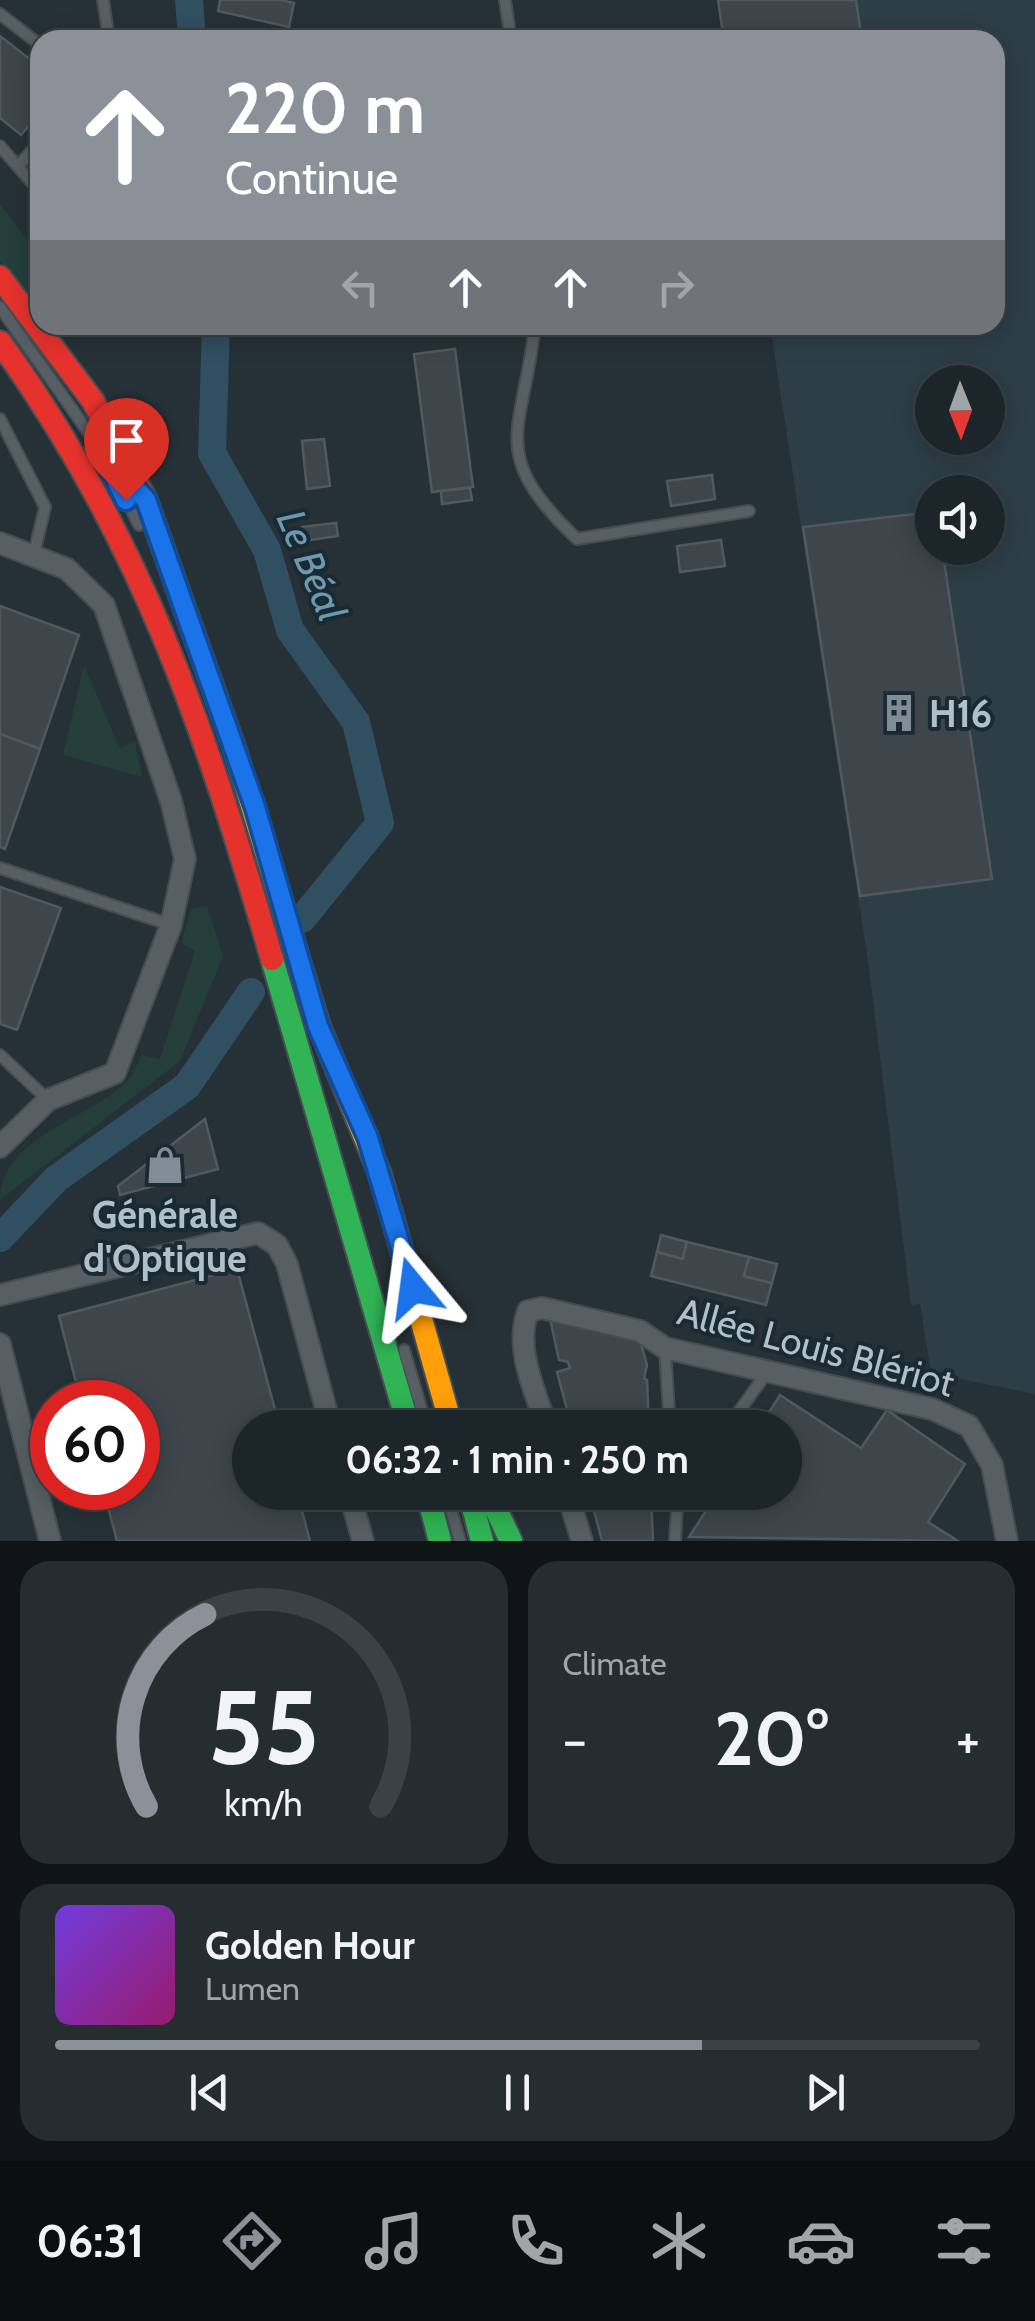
<!DOCTYPE html>
<html lang="en">
<head>
<meta charset="utf-8">
<style>
	:root { --surface:#1c2529; --page:#252d31; --text:#f1f3f6; --muted:#a0a5a8; --line:#3a4246; --accent:#8c9099 }
	body { margin:0; font-family:Cabin,sans-serif; background:var(--page); color:var(--text); height:100vh; display:flex; flex-direction:column; font-size:38px; white-space:nowrap }
	* { box-sizing:border-box; margin:0 }
	p { font-size:32px; color:var(--muted) }
	.icon { flex:none; width:55px; height:55px; fill:none; stroke:currentColor; stroke-width:2; stroke-linecap:round; stroke-linejoin:round }
	.map { position:relative; height:1541px; overflow:hidden }
	.details { display:flex; flex-direction:column; gap:20px; padding:20px; background:#0f1417; flex:1 }
	.details>* { flex:none }
	.hud { position:absolute; left:30px; top:30px; width:975px; height:305px; border-radius:30px; box-shadow:0 5px 25px #0003,0 0 0 2px var(--line); background:#8c9099; color:#fff; overflow:hidden }
	.needle { width:65px; rotate:179deg }
	.buttons { position:absolute; left:915px; top:365px; display:grid; gap:20px }
	.buttons a { display:grid; place-items:center; width:90px; height:90px; border-radius:50%; background:var(--surface); box-shadow:0 5px 25px #0003,0 0 0 2px var(--line); font-size:50px }
	.speed { position:absolute; left:30px; top:1380px; display:flex; gap:20px; font-size:50px; font-weight:700; text-align:center }
	.speed>* { display:grid; place-content:center; width:130px; height:130px; border-radius:50%; background:var(--surface); box-shadow:0 5px 25px #0003,0 0 0 2px var(--line); line-height:1 }
	.speed .limit { border:15px solid #d22; background:#fff; color:#111 }
	.pin { position:absolute; display:grid; place-items:center; width:85px; height:85px; color:#fff; margin:-102px -42px; border-radius:50% 50% 50% 0; rotate:-45deg; box-shadow:0 0 10px #0007 }
	.pin .icon { rotate:45deg }
	.me { position:absolute; width:110px; margin:-55px; rotate:344deg; stroke-linejoin:round; filter:drop-shadow(0 0 8px #0008) }
	.turn { display:flex; align-items:center; gap:35px; height:210px; padding:0 30px; font-size:45px }
	.turn .icon { width:130px; height:130px; stroke-width:2.5 }
	.turn b { display:block; font-size:70px; line-height:85px }
	.lanes { display:flex; align-items:center; height:95px; padding:0 30px; background:#0003; justify-content:center; gap:50px; direction:ltr }
	.lanes .off { opacity:.35 }
	.big { font-size:75px; font-weight:800; line-height:1.1 }
	.details .tile { flex:1; display:flex; flex-direction:column; justify-content:center; gap:15px; min-width:0; padding:0 35px; border-radius:30px; background:var(--page) }
	.details .dial { align-items:center; gap:0 }
	.dial svg { height:260px; overflow:visible; fill:none; stroke:var(--line); stroke-width:7; stroke-linecap:round; text-anchor:middle }
	.dial text { fill:var(--text); stroke:none }
	.song { display:flex; align-items:center; gap:30px }
	.cover { width:120px; height:120px; border-radius:15px; background:linear-gradient(135deg,hsl(260 70% 55%),hsl(320 70% 35%)) }
	.played { height:10px; border-radius:5px; background:linear-gradient(90deg,var(--accent) 70%,var(--line) 70%) }
	.keys { display:flex; justify-content:space-around; direction:ltr }
	.heat { display:flex; justify-content:space-between; align-items:center; font-size:55px; direction:ltr }
	.details .tiles { flex:1; display:grid; gap:20px; grid-template-columns:1fr 1fr }
	.tile:last-child { grid-column:span 2 }
	.trip { position:absolute; left:232px; top:1410px; width:570px; height:100px; border-radius:50px; background:var(--surface); box-shadow:0 5px 25px #0003,0 0 0 2px var(--line); font-weight:800; line-height:100px; text-align:center }
	.tab-bar { display:flex; height:160px; justify-content:space-around; align-items:center; background:#0b0f10; color:var(--muted) }
	.tab-bar .icon { width:70px; height:70px }
	.tab-bar .selected { color:var(--accent) }
	.tab-bar b { font-size:45px; color:var(--text) }
	.map>svg:first-child { display:block }
	.airport { fill:#2d3e47; fill-rule:evenodd }
	.green { fill:#233e3b }
	.lines { fill:none; stroke-linecap:round; stroke-linejoin:round }
	.canal { stroke:#304f60; stroke-width:28 }
	.building { fill:#3e464b; stroke:#4f595f; stroke-width:2.5 }
	.lane-casing { stroke:#454d51; stroke-width:14 }
	.street-casing { stroke:#454d51; stroke-width:24 }
	.fast-casing { stroke:#444e53; stroke-width:26 }
	.slow-casing { stroke:#444e53; stroke-width:26 }
	.jam-casing { stroke:#444e53; stroke-width:26 }
	.lane { stroke:#575f64; stroke-width:10 }
	.street { stroke:#575f64; stroke-width:20 }
	.fast { stroke:#30b455; stroke-width:22 }
	.slow { stroke:#ff9f0a; stroke-width:22 }
	.jam { stroke:#e5322d; stroke-width:22 }
	.route-casing { stroke:#114b97; stroke-width:25 }
	.route { stroke:#1a73e8; stroke-width:18 }
	.labels { text-anchor:middle; dominant-baseline:central; stroke-width:8; stroke-linejoin:round; paint-order:stroke }
	.poi-label { font-size:38px; font-weight:bold; fill:#b0bfc9; stroke:#1a2a32; text-anchor:start }
	.street-label { font-size:38px; fill:#b0bfc9; stroke:#1a2a32 }
	.water-label { font-size:40px; font-style:italic; fill:#6d99b0; stroke:#1a2a32 }
</style>
</head>
<body>
<div class="map">
<svg width="1035" height="1541" viewBox="0 0 1035 1541">
	<rect width="100%" height="100%" fill="#263137"/>
	<!-- airport -->
	<path class="airport" d="M721 0H1035V1394L931 1373 920 1304 911 1305 868 961 770 325H995V40H727ZM932 382H988V438H932ZM932 492H988V548H932Z"/>
	<!-- green -->
	<g class="green">
		<polygon points="0,204 40,256 40,308 0,261"/>
		<polygon points="84,665 120,749 135,741 142,777 63,755"/>
		<path d="M207 906 223 956 180 1061 0 1200C0 1137 87 1121 126 1082 133 1076 137 1063 142 1055L160 1059 195 951 181 943 191 909Z"/>
	</g>
	<g class="lines">
		<!-- canal -->
		<g class="canal">
			<polyline points="189,0 192,40"/>
			<polyline points="216,325 212,453 267,550 290,630 356,722 380,823 302,919"/>
			<polyline points="0,1238 56,1179 187,1086 251,992"/>
		</g>
	</g>
	<!-- building -->
	<g class="building">
		<polygon points="220,0 281,0 294,3 289,27 218,11"/>
		<polygon points="718,0 856,0 862,40 724,40"/>
		<polygon points="0,36 40,67 40,113 21,135 0,118"/>
		<polygon points="455,349 473,487 432,492 414,354"/>
		<polygon points="324,439 330,486 307,489 302,441"/>
		<polygon points="712,475 715,499 671,506 667,481"/>
		<polygon points="470,488 472,500 442,504 441,491"/>
		<polygon points="932,512 932,548 942,548 992,879 860,896 803,527"/>
		<polygon points="336,523 338,536 303,541 301,527"/>
		<polygon points="721,540 725,566 680,572 677,546"/>
		<polygon points="0,606 79,635 40,749 0,734"/>
		<polygon points="0,734 40,749 5,849 0,847"/>
		<polygon points="0,887 61,908 17,1030 0,1024"/>
		<polygon points="205,1119 218,1169 120,1195 118,1186"/>
		<polygon points="661,1235 687,1242 683,1259 657,1252"/>
		<polygon points="687,1242 749,1257 744,1276 772,1283 766,1305 651,1276 657,1252 683,1259"/>
		<polygon points="749,1257 777,1264 772,1283 744,1276"/>
		<polygon points="237,1269 280,1428 250,1428 250,1492 297,1492 310,1541 117,1541 103,1488 138,1488 138,1402 81,1402 59,1316"/>
		<polygon points="549,1314 639,1337 647,1365 644,1378 647,1380 649,1428 572,1428 557,1372 570,1368 568,1362 559,1360"/>
		<polygon points="780,1395 861,1448 887,1410 965,1464 928,1522 958,1541 689,1537 718,1492 785,1492 785,1428 759,1428"/>
		<polygon points="589,1492 651,1492 653,1541 602,1541"/>
	</g>
	<g class="lines">
		<!-- lane casing -->
		<g class="lane-casing">
			<g id="lane">
				<polyline points="103,0 109,40"/>
				<polyline points="505,0 511,40"/>
				<polyline points="0,14 40,45"/>
				<polyline points="0,146 40,192"/>
				<polyline points="18,166 40,142"/>
				<polyline points="0,307 103,453"/>
				<path d="M535 325C523 434 486 452 577 539L749 511"/>
				<polyline points="0,419 45,507 34,554"/>
				<polyline points="111,468 139,525"/>
				<polyline points="0,868 171,925"/>
				<polyline points="0,1055 48,1100"/>
				<polyline points="665,1349 670,1428"/>
				<polyline points="404,1350 427,1428"/>
				<polyline points="727,1428 768,1371"/>
				<polyline points="446,1492 460,1541"/>
				<polyline points="675,1541 678,1492"/>
			</g>
		</g>
		<!-- street casing -->
		<g class="street-casing">
			<g id="street">
				<polyline points="0,543 67,569 104,605 171,801 185,859 171,925 115,1073 48,1100 0,1147"/>
				<polyline points="0,1295 258,1233 277,1245 287,1264 331,1428"/>
				<polyline points="0,1344 50,1541"/>
				<path d="M547 1428C535 1390 514 1349 528 1311L542 1308 640 1331 665 1348 932 1409 969 1426 992 1465 1007 1541"/>
				<polyline points="349,1492 363,1541"/>
				<polyline points="567,1492 582,1541"/>
			</g>
		</g>
		<!-- fast casing -->
		<g class="fast-casing">
			<g id="fast">
				<polyline points="272,959 409,1428"/>
				<polyline points="427,1492 440,1541"/>
				<polyline points="469,1492 482,1541"/>
				<polyline points="488,1492 511,1541"/>
			</g>
		</g>
		<!-- slow casing -->
		<g class="slow-casing">
			<polyline id="slow" points="235,750 319,1026 380,1174 452,1428"/>
		</g>
		<!-- jam casing -->
		<g class="jam-casing">
			<g id="jam">
				<polyline points="0,277 93,401 146,500 235,750"/>
				<path d="M0 342C142 539 205 729 272 959"/>
			</g>
		</g>
		<!-- lane -->
		<use href="#lane" class="lane"/>
		<!-- street -->
		<use href="#street" class="street"/>
		<!-- fast -->
		<use href="#fast" class="fast"/>
		<!-- slow -->
		<use href="#slow" class="slow"/>
		<!-- jam -->
		<use href="#jam" class="jam"/>
	</g>
	<g class="lines">
		<!-- route casing -->
		<g class="route-casing">
			<polyline id="route" points="126,500 103,452 146,500 255,807 318,1026 368,1138 413,1288"/>
		</g>
		<!-- route -->
		<use href="#route" class="route"/>
	</g>
	<!-- icons -->
	<defs>
		<g id="building-bare" transform="scale(3)"><path d="M-4-6H4V6H1V3H-1V6H-4ZM-2.5-4.3h1.7v1.8h-1.7ZM.8-4.3h1.7v1.8H.8ZM-2.5-1h1.7V.8h-1.7ZM.8-1h1.7V.8H.8Z" fill="#808d96" stroke="#1a2a32" stroke-width="2.5" paint-order="stroke"/></g>
		<g id="shop-bare" transform="scale(3)"><path d="M-5-2.5h2.3a2.7 3.5 0 0 1 5.4 0H5L5.5 6h-11ZM-1.5-2.5h3a1.5 2.3 0 0 0-3 0Z" fill="#808d96" stroke="#1a2a32" stroke-width="2.5" paint-order="stroke"/></g>
	</defs>
	<g fill-rule="evenodd">
		<use href="#building-bare" x="899" y="713"/>
		<use href="#shop-bare" x="165" y="1165"/>
	</g>
	<g class="labels">
		<!-- poi labels -->
		<g class="poi-label">
			<text x="929" y="713">H16</text>
			<text x="165" y="1214" text-anchor="middle">Générale<tspan x="165" dy="44">d'Optique</tspan></text>
		</g>
		<!-- street labels -->
		<g class="street-label">
			<text transform="translate(816 1347) rotate(15)">Allée Louis Blériot</text>
		</g>
		<!-- water labels -->
		<g class="water-label">
			<text transform="translate(312 565) rotate(67)">Le Béal</text>
		</g>
	</g>
</svg>
<div class="buttons">
<a><svg class="needle" viewBox="-14 -14 28 28"><path d="M0-13l5 13h-10z" fill="#e53935"/><path d="M0 13l5-13h-10z" fill="#a0a5a8"/></svg></a>
<a><svg class="icon" aria-label="sound" viewBox="0 0 24 24"><path d="M4 9h4l5-4v14l-5-4H4zM17 9q2 3 0 6"/></svg></a>
</div>
<div class="speed"><div class="limit">60</div></div>
<div class="pin" style="left:126px;top:500px;background:#d93025"><svg class="icon" aria-label="arrive" viewBox="0 0 24 24"><path d="M6 21V4h12l-3 4 3 4H6"/></svg></div>
<svg class="me" style="left:413px;top:1288px" viewBox="-20 -20 40 40"><path d="M0-17L14 15 0 8-14 15z" fill="#1a73e8" stroke="#fff" stroke-width="4"/></svg>
<div class="trip">06:32 · 1 min · 250 m</div>
<div class="hud">
<div class="turn"><svg class="icon" aria-label="ahead" viewBox="0 0 24 24"><path d="M12 20V5M6 11l6-6 6 6"/></svg><div><b>220 m</b>Continue</div></div>
<div class="lanes"><svg class="icon off" aria-label="left" viewBox="0 0 24 24"><path d="M17 20v-9H6M10 6l-5 5 5 5"/></svg><svg class="icon" aria-label="ahead" viewBox="0 0 24 24"><path d="M12 20V5M6 11l6-6 6 6"/></svg><svg class="icon" aria-label="ahead" viewBox="0 0 24 24"><path d="M12 20V5M6 11l6-6 6 6"/></svg><svg class="icon off" aria-label="right" viewBox="0 0 24 24"><path d="M7 20v-9h11M14 6l5 5-5 5"/></svg></div>
</div>
</div>
<section class="details">
<div class="tiles">
<div class="tile dial"><svg viewBox="0 0 100 80">
<path d="M14 69A42 42 0 1 1 86 69"/>
<path d="M14 69A42 42 0 0 1 32 10" stroke="#8c9099"/>
<text x="50" y="56" font-size="32" font-weight="700">55</text>
<text x="50" y="72" font-size="11">km/h</text>
</svg></div>
<div class="tile"><p>Climate</p>
<div class="heat"><a>−</a><b class="big">20°</b><a>+</a></div>
</div>
<div class="tile">
<div class="song"><i class="cover"></i><div><b>Golden Hour</b><p>Lumen</p></div></div>
<div class="played"></div>
<div class="keys"><svg class="icon" aria-label="previous" viewBox="0 0 24 24"><path d="M18 5L8 12l10 7zM5 5v14"/></svg><svg class="icon" aria-label="pause" viewBox="0 0 24 24"><path d="M8 5v14M16 5v14"/></svg><svg class="icon" aria-label="next" viewBox="0 0 24 24"><path d="M6 5l10 7-10 7zM19 5v14"/></svg></div>
</div>
</div>
</section>
<nav class="tab-bar">
<b>06:31</b>
<svg class="icon selected" aria-label="directions" viewBox="0 0 24 24"><path d="M12 3l9 9-9 9-9-9zM9 14v-3h6M13 9l2 2-2 2"/></svg>
<svg class="icon" aria-label="music" viewBox="0 0 24 24"><path d="M9 18V5l10-2v13"/><circle cx="6" cy="18" r="3"/><circle cx="16" cy="16" r="3"/></svg>
<svg class="icon" aria-label="phone" viewBox="0 0 24 24"><path d="M5 4h4l2 5-3 2q2 4 5 5l2-3 5 2v4C11 20 4 13 5 4z"/></svg>
<svg class="icon" aria-label="climate" viewBox="0 0 24 24"><path d="M12 3v18M4 7l16 10M4 17L20 7"/></svg>
<svg class="icon" aria-label="car" viewBox="0 0 24 24"><path d="M5 17H2v-5l4-1 3-4h7l3 4 3 1v5h-3M9 17h6M6 11h13"/><circle cx="7" cy="17" r="2"/><circle cx="17" cy="17" r="2"/></svg>
<svg class="icon" aria-label="filters" viewBox="0 0 24 24"><path d="M4 7h16M4 17h16"/><circle cx="9" cy="7" r="2"/><circle cx="15" cy="17" r="2"/></svg>
</nav>
</body>
</html>
